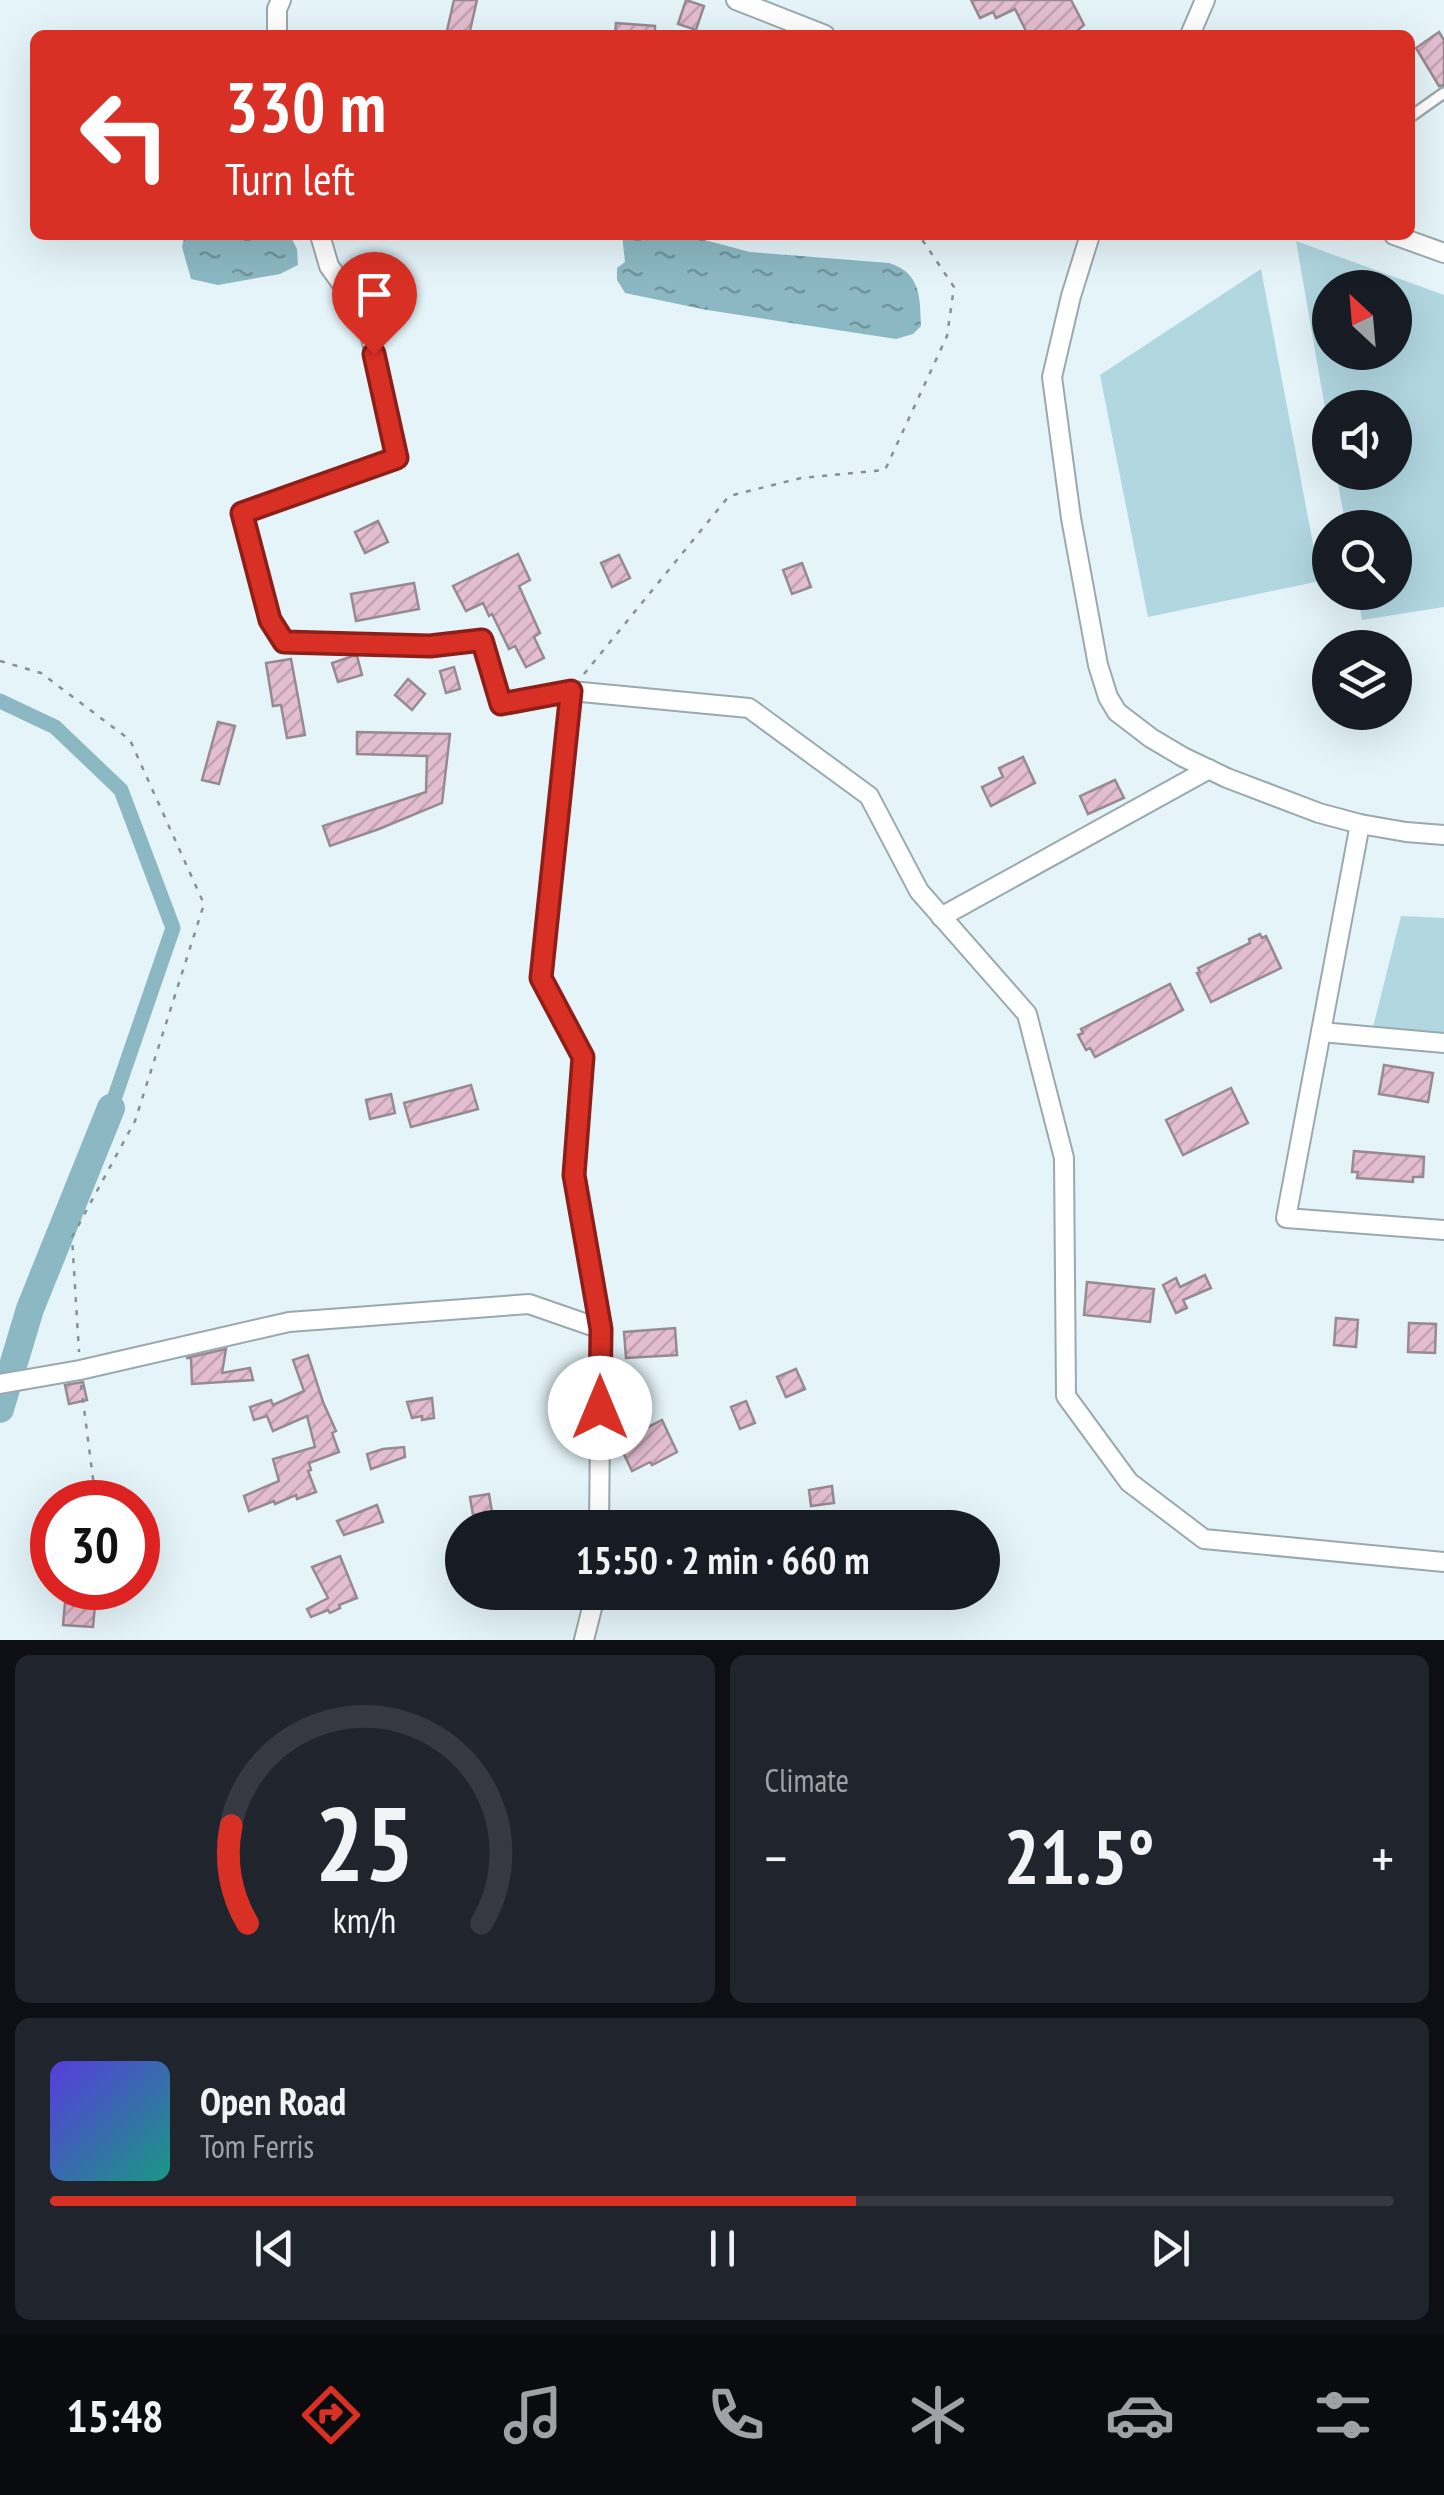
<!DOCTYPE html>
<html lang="en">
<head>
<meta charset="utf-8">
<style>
	:root { --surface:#171b24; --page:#20242c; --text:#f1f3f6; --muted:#9ea1a6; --line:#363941; --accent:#d93025 }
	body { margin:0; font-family:"PT Sans Narrow",sans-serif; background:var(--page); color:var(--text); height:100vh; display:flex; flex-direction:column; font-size:38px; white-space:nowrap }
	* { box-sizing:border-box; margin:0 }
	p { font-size:32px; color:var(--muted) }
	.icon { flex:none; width:55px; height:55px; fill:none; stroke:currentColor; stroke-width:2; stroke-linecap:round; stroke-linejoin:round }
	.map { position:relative; height:1640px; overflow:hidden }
	.side { display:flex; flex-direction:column; gap:15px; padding:15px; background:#0d0f14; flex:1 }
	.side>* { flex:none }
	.guide { position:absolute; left:30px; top:30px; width:1385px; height:210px; border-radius:15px; box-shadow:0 10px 40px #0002; background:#d93025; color:#fff; overflow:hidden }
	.needle { width:65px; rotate:334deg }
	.tools { position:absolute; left:1312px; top:270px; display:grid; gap:20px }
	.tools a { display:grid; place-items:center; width:100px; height:100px; border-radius:50%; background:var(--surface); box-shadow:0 10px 40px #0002; font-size:50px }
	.speed { position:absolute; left:30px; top:1480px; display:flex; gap:20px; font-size:50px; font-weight:700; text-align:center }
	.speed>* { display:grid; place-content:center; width:130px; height:130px; border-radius:50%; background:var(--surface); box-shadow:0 10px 40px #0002; line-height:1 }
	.speed .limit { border:15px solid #d22; background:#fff; color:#111 }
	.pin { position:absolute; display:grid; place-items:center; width:85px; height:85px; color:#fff; margin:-102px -42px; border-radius:50% 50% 50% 0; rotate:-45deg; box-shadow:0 0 10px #0007 }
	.pin .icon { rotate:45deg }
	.me { position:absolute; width:110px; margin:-55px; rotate:0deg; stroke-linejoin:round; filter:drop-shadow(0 0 8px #0008) }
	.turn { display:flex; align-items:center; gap:35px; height:210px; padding:0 30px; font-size:45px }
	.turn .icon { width:130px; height:130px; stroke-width:2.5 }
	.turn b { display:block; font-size:70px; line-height:85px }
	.big { font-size:75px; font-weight:600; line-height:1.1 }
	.side .tile { flex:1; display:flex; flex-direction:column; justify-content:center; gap:15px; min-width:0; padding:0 35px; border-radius:15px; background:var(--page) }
	.side .dial { align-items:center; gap:0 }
	.dial svg { height:260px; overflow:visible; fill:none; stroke:var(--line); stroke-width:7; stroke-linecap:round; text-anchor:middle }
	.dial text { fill:var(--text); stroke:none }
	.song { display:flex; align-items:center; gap:30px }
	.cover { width:120px; height:120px; border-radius:15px; background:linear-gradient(135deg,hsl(250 70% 55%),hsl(170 70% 35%)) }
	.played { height:10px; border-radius:5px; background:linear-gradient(90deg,var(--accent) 60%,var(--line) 60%) }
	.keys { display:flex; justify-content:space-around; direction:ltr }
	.heat { display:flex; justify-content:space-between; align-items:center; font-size:55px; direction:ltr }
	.side .tiles { flex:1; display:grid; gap:15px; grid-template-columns:1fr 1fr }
	.tile:last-child { grid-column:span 2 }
	.trip { position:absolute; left:445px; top:1510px; width:555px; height:100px; border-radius:50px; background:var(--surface); box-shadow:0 10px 40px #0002; font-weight:600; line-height:100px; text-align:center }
	.tab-bar { display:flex; height:160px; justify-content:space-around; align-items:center; background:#090b0e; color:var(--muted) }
	.tab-bar .icon { width:70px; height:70px }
	.tab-bar .selected { color:var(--accent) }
	.tab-bar b { font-size:45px; color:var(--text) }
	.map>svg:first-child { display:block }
	.park { fill:#b1d7e1; fill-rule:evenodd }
	.water { fill:url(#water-ripples) }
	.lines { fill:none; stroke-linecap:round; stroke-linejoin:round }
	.canal { stroke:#8cb8c3; stroke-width:15 }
	.river { stroke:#8cb8c3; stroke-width:28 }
	.building { fill:url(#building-hatch); stroke:#978a90; stroke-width:2.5 }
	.lane-casing { stroke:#9aa9ad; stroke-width:14 }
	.street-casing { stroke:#9aa9ad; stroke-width:22 }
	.path { stroke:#869195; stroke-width:2.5; stroke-dasharray:5 8; stroke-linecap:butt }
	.lane { stroke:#fff; stroke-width:9 }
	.street { stroke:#fff; stroke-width:18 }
	.route-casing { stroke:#8d1f18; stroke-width:25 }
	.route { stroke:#d93025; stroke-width:18 }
</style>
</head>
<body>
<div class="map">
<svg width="1444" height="1640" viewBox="0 0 1444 1640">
	<defs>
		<pattern id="water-ripples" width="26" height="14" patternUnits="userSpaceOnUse" patternTransform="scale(2.5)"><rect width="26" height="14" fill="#8cb8c3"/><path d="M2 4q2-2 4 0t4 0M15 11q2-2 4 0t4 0" fill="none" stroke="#71959e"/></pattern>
		<pattern id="building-hatch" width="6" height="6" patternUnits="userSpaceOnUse" patternTransform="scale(2.5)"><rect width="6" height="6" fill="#e3bdd0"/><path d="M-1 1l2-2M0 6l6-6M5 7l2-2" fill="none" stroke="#c2a2b2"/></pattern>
	</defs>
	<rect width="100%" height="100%" fill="#e4f4f9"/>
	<!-- park -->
	<g class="park">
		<path d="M1296 241 1444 295V607L1362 620 1357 593 1395 592V528L1346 527 1336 473 1395 472V408H1330V437ZM1330 288H1395V352H1330Z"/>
		<polygon points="1261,269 1320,581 1148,617 1100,375"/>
		<polygon points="1401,916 1444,918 1444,1036 1372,1031"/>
	</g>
	<!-- water -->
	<g class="water">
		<polygon points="188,235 290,235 297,249 298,265 280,274 218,285 191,279 182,247 184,238"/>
		<path d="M622 235H677L697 238 750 252 889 263C921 273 920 297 921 326L913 334 896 339 707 310 625 293 617 280V268L625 262Z"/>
	</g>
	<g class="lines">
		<!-- canal -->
		<polyline class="canal" points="0,701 55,727 121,790 173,928 111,1108"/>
		<!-- river -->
		<polyline class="river" points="0,1409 30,1309 111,1108"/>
	</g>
	<!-- building -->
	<g class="building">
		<polygon points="454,0 477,0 469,35 446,35"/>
		<polygon points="686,0 704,6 696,30 678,24"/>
		<polygon points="971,0 1071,0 1084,25 1072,35 1028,35 1015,9 996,18 993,12 980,18"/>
		<polygon points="616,23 655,26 655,35 615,35"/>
		<polygon points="1439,32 1444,40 1444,85 1439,86 1416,48"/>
		<polygon points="378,521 388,542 365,553 355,532"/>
		<polygon points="518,554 530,580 519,586 540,633 534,637 544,658 526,667 515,646 509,649 492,614 489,616 483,603 466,611 453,586"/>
		<polygon points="619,555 630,578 612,587 601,563"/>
		<polygon points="802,563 811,587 792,594 783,570"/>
		<polygon points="414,583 419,609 356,621 351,594"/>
		<polygon points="353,656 357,656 362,675 338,682 332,663"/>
		<polygon points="291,659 305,735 287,738 281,705 273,706 266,663"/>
		<polygon points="454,667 460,689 446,693 440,671"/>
		<polygon points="408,679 425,694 412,710 395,695"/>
		<polygon points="218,722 235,726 219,784 202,780"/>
		<polygon points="357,732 450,734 442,803 379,829 330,846 323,826 426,792 427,756 357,754"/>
		<polygon points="1023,757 1035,783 991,806 982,787 1003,777 999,768"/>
		<polygon points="1115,780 1124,798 1088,814 1080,796"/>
		<polygon points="1260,934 1262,938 1266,936 1281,968 1211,1002 1197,973 1200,972 1198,968 1250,943 1249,939"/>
		<polygon points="1170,984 1183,1010 1095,1057 1090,1048 1086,1050 1078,1035 1083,1033 1081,1029"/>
		<polygon points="1384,1065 1433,1073 1428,1102 1379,1094"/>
		<polygon points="471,1085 478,1109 411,1127 404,1103"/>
		<polygon points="1231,1088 1248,1123 1183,1155 1166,1120"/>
		<polygon points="391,1094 395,1113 370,1119 366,1100"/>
		<polygon points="1354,1151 1424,1157 1423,1177 1413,1177 1413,1182 1357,1178 1358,1172 1352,1172"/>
		<polygon points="1205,1275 1211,1288 1183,1300 1187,1308 1176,1313 1163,1285 1176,1278 1180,1287"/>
		<polygon points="1087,1282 1154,1289 1150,1322 1084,1315"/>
		<polygon points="1336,1318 1358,1320 1356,1347 1334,1345"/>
		<polygon points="1409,1323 1436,1324 1435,1353 1408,1352"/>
		<polygon points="675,1328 677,1355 626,1358 624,1332"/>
		<polygon points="226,1349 222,1373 250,1368 253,1380 192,1384 191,1358 186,1358"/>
		<polygon points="308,1355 323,1402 336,1431 332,1433 339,1452 309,1463 311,1470 308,1471 316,1492 297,1499 296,1495 275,1504 274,1501 249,1511 244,1496 279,1481 273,1459 315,1447 307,1416 273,1431 267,1416 254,1420 250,1407 271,1400 273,1405 304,1391 293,1360"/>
		<polygon points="796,1369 805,1389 786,1397 777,1377"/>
		<polygon points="83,1382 87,1400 69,1404 65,1385"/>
		<polygon points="432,1398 434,1418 422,1420 422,1416 412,1418 407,1402"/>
		<polygon points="746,1401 755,1423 740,1429 731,1407"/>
		<polygon points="623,1413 624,1431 645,1421 648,1427 662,1420 677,1452 652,1465 650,1462 632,1471 620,1446 612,1446 613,1414"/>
		<polygon points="404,1447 405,1457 371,1469 367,1454 383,1449"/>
		<polygon points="832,1486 834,1503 811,1506 809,1490"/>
		<polygon points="489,1494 492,1512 473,1515 470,1497"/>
		<polygon points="377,1505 383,1522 344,1535 337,1521"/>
		<polygon points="340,1556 357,1598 339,1605 340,1608 330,1613 328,1610 311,1617 307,1609 328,1598 312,1567"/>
		<polygon points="65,1603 95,1605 93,1627 63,1625"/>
	</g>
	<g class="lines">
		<!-- lane casing -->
		<g class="lane-casing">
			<polyline id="lane" points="1410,117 1444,93"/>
		</g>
		<!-- street casing -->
		<g class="street-casing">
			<g id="street">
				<polyline points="736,0 825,35"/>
				<polyline points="277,35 277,9 281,0"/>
				<polyline points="1190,35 1205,0"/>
				<polyline points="320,235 329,266 367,319 397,458 242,513 270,619 284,642 430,646 482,640 501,704 571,691 541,978 583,1057 574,1175 601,1329"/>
				<polyline points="1090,235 1071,296 1052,377 1071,518 1098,665 1108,697 1117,712 1151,738 1183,757 1227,778 1319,813 1360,824 1406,832 1444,835"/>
				<polyline points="1394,235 1444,253"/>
				<polyline points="571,691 749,708 869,796 919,891 1027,1014 1064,1158 1066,1396 1129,1482 1204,1539 1444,1562"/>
				<polyline points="1360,824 1286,1218 1444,1230"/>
				<polyline points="941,917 1209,769"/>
				<polyline points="1321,1032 1444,1043"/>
				<polyline points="0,1384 80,1370 289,1322 529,1304 601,1329 599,1528"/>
				<polyline points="584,1640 596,1592"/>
			</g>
		</g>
		<!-- path -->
		<g class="path">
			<polyline points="0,661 41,673 130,740 204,904 135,1121 72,1237 79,1352"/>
			<polyline points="584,674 729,496 801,478 885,470 947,336 954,287 919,235"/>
			<polyline points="81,1385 96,1502"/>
		</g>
		<!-- lane -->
		<use href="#lane" class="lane"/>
		<!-- street -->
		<use href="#street" class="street"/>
	</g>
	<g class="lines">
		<!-- route casing -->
		<g class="route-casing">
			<polyline id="route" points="374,354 397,458 242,513 270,620 284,642 430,646 482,640 501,704 571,691 541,978 583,1057 574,1175 601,1329 600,1408"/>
		</g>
		<!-- route -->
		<use href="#route" class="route"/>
	</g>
</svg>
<div class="tools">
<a><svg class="needle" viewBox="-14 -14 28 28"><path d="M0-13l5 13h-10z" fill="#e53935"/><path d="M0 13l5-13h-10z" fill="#9ea1a6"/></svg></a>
<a><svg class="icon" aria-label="sound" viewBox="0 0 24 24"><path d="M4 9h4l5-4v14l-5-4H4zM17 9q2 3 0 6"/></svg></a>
<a><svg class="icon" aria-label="search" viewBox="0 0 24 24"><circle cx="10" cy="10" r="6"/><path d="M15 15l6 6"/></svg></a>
<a><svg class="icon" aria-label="layers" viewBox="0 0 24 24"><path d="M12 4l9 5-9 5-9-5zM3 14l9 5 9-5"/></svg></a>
</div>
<div class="speed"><div class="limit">30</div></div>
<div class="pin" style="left:374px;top:354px;background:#d93025"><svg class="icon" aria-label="arrive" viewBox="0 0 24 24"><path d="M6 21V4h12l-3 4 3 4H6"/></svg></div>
<svg class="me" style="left:600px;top:1408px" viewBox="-20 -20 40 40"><circle r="19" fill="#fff"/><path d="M0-13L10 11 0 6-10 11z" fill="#d93025"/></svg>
<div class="trip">15:50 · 2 min · 660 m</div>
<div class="guide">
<div class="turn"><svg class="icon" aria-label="left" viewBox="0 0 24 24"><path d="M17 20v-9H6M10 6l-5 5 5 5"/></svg><div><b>330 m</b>Turn left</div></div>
</div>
</div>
<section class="side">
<div class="tiles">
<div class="tile dial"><svg viewBox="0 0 100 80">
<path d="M14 69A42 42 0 1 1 86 69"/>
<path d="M14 69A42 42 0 0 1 9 39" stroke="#d93025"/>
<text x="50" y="56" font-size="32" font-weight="700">25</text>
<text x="50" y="72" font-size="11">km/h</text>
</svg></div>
<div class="tile"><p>Climate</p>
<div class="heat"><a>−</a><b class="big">21.5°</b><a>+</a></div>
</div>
<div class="tile">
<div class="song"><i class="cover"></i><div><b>Open Road</b><p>Tom Ferris</p></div></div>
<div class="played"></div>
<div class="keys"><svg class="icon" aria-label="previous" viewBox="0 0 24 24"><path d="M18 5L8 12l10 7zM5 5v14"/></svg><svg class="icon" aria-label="pause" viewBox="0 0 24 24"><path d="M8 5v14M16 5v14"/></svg><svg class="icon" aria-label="next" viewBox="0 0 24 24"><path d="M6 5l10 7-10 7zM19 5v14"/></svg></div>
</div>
</div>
</section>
<nav class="tab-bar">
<b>15:48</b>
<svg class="icon selected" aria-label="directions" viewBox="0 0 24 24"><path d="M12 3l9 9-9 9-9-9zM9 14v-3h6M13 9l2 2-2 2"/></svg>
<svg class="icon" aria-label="music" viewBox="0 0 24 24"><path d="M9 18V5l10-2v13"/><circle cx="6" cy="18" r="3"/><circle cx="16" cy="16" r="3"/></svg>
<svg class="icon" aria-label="phone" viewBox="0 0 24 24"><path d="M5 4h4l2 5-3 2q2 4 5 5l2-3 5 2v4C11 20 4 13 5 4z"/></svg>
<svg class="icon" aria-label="climate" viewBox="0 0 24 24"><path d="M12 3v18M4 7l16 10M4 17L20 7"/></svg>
<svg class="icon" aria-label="car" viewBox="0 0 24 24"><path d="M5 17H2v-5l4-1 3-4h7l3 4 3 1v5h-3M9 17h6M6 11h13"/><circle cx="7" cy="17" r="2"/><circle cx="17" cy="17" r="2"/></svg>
<svg class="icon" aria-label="filters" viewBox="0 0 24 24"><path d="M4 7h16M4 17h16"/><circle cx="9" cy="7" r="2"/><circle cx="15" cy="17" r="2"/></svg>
</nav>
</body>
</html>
